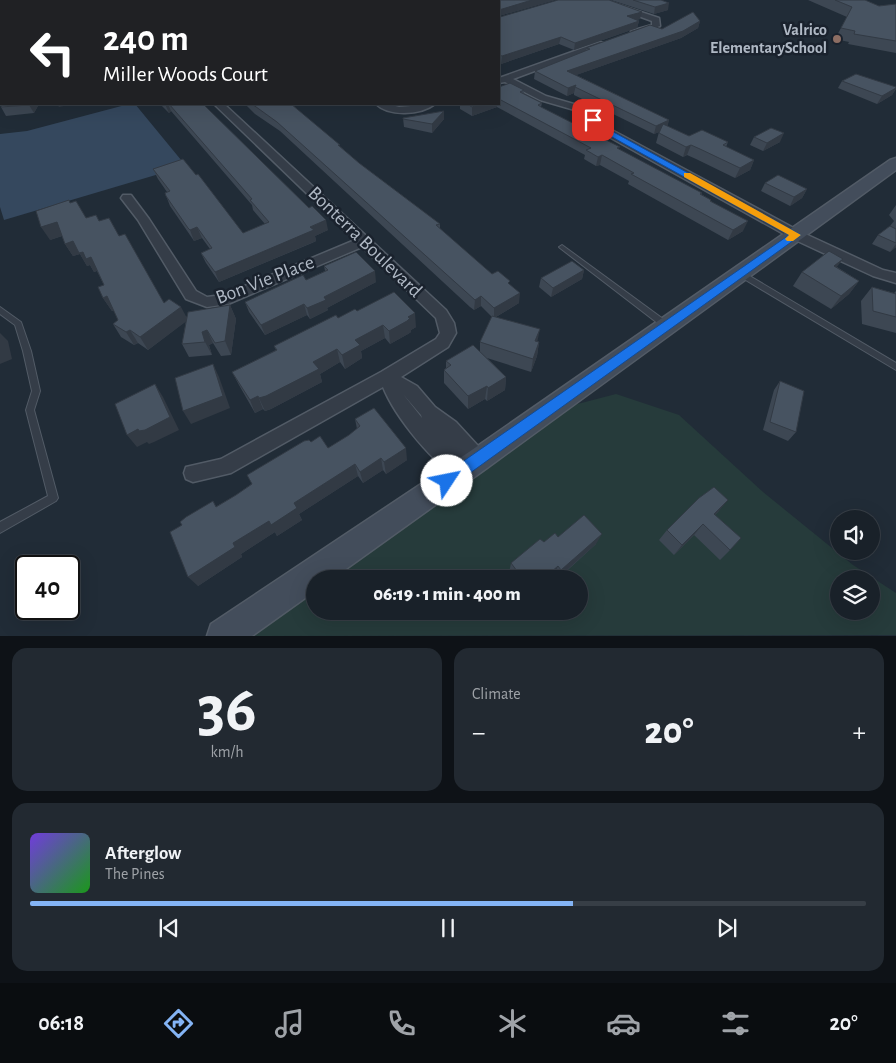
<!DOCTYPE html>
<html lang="en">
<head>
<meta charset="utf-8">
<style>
	:root { --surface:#192129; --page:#222931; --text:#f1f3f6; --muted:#9fa3a8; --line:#373e46; --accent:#84b4f5 }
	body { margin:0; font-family:"Alegreya Sans",sans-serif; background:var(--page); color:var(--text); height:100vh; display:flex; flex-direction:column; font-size:19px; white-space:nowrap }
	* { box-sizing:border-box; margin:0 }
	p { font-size:16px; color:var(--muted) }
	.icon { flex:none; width:28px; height:28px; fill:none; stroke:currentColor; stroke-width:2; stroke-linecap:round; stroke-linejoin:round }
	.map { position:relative; height:636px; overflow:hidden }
	.details { display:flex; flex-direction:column; gap:12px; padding:12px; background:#0e1217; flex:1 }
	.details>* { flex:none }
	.top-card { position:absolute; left:0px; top:0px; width:500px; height:105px; box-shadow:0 5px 20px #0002,0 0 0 1px var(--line); background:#202124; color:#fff; overflow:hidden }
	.fabs { position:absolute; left:830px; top:510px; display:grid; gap:10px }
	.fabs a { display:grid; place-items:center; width:50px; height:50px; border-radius:50%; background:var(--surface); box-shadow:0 5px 20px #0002,0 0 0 1px var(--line); font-size:25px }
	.speed { position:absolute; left:15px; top:555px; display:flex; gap:10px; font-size:25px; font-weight:700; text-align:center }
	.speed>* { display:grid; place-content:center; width:65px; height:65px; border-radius:50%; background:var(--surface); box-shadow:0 5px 20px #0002,0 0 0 1px var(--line); line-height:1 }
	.speed .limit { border:2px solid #111; border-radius:8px; background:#fff; color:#111 }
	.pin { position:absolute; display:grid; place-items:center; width:42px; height:42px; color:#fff; margin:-21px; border-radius:10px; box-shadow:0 2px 8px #0006 }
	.me { position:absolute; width:55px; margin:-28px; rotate:56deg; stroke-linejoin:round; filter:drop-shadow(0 0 4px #0008) }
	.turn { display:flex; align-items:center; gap:18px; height:105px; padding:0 20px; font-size:22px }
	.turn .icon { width:65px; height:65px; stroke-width:2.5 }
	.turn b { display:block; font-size:35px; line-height:42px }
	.big { font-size:38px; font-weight:800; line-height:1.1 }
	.details .tile { flex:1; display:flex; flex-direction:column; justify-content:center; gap:8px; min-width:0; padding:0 18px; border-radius:15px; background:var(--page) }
	.details .dial { align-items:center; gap:0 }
	.dial b { font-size:65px; line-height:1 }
	.song { display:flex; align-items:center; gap:15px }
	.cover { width:60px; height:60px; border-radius:8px; background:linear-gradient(135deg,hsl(260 70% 55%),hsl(120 70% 35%)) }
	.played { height:5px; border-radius:2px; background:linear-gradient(90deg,var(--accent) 65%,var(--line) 65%) }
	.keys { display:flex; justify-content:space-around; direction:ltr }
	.heat { display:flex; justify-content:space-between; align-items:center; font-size:28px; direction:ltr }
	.details .tiles { flex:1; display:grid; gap:12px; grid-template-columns:1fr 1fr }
	.tile:last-child { grid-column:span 2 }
	.trip { position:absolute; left:306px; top:570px; width:282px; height:50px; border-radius:25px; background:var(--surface); box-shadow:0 5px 20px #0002,0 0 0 1px var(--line); font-weight:800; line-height:50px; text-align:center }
	.tabs { display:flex; height:80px; justify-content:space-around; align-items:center; background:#0a0d10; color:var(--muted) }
	.tabs .icon { width:35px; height:35px }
	.tabs .active { color:var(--accent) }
	.tabs b { font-size:22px; color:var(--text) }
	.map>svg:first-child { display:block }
	.green { fill:#263b3b; fill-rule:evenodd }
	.water { fill:#35485e }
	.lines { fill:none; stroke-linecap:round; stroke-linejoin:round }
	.lane-casing { stroke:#525b66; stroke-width:2 }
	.street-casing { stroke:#525b66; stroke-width:3 }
	.secondary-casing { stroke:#525b66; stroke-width:3 }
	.lane { fill:#353d48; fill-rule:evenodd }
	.street { fill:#353d48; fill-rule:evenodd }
	.secondary { fill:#434d5b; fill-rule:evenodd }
	.wall { fill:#3d4753 }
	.shaded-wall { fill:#323a44 }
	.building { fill:#475361; stroke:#323a44 }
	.route { fill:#1a73e8; stroke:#114b97 }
	.slow { fill:#f59e0b }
	.education-dot { fill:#8d6e63; stroke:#1a222d; stroke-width:2 }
	.labels { text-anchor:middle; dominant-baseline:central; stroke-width:5; stroke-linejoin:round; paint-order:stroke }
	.far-poi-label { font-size:16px; font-weight:bold; fill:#afb8c4; stroke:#1a222d; text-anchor:end }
	.street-label { font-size:20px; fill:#afb8c4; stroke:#1a222d }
</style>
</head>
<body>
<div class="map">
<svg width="896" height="636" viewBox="0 0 896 636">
	<rect width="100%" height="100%" fill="#212c37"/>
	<!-- green -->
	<path class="green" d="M616 394 679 415 763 492 853 565 896 593V635L242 636 315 584V611H580V579H323L566 407ZM839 579H871V611H839Z"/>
	<!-- water -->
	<polygon class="water" points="129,104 135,104 186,166 4,220 0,207 0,134 27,131"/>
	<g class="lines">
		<!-- lane casing -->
		<g class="lane-casing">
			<g id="lane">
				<polygon points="562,245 670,324 671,326 670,328 664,328 560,248 559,247"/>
				<polygon points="739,272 743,272 896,363 896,370 739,276 738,274"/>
				<polygon points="0,307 21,322 31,351 40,391 34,410 58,498 56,501 0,533 0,522 48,496 26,410 32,391 23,351 15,325 0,314"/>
			</g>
		</g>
		<!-- street casing -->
		<g class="street-casing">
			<g id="street">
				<rect x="290" y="0" width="8" height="1"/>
				<polygon points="595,0 605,0 659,18 660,26 637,35 631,35 631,31 652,25 652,21"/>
				<polygon points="600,42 607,44 513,79 546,96 584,107 610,129 801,232 883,270 896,273 896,283 873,276 791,238 602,133 578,111 540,100 505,82 499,83 499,78 502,77"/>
				<path d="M214 104H224L446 310 454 323 456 333 448 347 401 377 417 386 435 407 456 422 479 447 487 460 485 466 478 468 469 463 472 470 470 476 463 479C435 468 394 415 383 387L231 473 193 482 186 479 184 473 186 467 221 459 381 372 436 339 440 333 436 318 362 247 228 304 207 307 186 299 138 220 121 198 123 195H131L149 219 196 291 207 297 223 295 355 240ZM403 394 421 415 422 418Z"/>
				<path d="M376 104H388L399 107 435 104C421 115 389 117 376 104Z"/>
			</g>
		</g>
		<!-- secondary casing -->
		<g class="secondary-casing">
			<polygon id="secondary" points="896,158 896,170 487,468 332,579 315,579 315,591 252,636 207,636 211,624 469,452 890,160"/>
		</g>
		<!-- lane -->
		<use href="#lane" class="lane"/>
		<!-- street -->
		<use href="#street" class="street"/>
		<!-- secondary -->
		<use href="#secondary" class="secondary"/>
	</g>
	<!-- wall -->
	<g class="wall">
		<polygon points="477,0 555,0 499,16 500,17 640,19 636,20 639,21 637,28 574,50 559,44 501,64 499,63 499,1"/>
		<polygon points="611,0 661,0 668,10 654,14"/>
		<polygon points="808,0 865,0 879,6 896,4 896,53 848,44 849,42 835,39 847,17"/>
		<polygon points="700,21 698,28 681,38 576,75 669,120 667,126 689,136 728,142 726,147 754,160 750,170 735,178 696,159 687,155 683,157 656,143 659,132 654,134 574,95 574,93 567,96 534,79 535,71 586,51 586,48"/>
		<polygon points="842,81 896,87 896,89 892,95 877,104 838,88"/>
		<polygon points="0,87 1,104 39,104 34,113 6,116 1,107 2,105 0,106"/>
		<polygon points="499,87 524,90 524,94 542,103 541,107 619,150 702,193 701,194 711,200 711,201 743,231 728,240 628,184 629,181 600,165 596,166 584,159 585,155 497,107 472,116 460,109 460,104 499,104"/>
		<polygon points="160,104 203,104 328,230 315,236 316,241 312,243 219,282 206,263 201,253 210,249 202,238 194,241 192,238 170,206 165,193 167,192 158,179 153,169 243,233 265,224 253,210 252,205 171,111 169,113"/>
		<polygon points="245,104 291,104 359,163 440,224 440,229 492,274 510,285 519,303 496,317 539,342 537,356 531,372 487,358 506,377 505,390 487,401 485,399 468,409 444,383 444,370 446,368 446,361 480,351 480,342 492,317 481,306 474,310 470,307 280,131 255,114"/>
		<polygon points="444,111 444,119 432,133 404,127 403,118"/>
		<polygon points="754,137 780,142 763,151 750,145"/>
		<polygon points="765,183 807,189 802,198 790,206 761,191"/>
		<polygon points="70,203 86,218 99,221 119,236 164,303 187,317 230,305 236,319 231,355 221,356 213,343 209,345 212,355 189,357 182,344 186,321 148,350 138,343 134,345 121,337 113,324 118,320 114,310 112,311 103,298 104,285 97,271 94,272 90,265 87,266 80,254 73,256 65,244 62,236 50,240"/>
		<polygon points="896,205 896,247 890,252 872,244 878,235 890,226 894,221 889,215"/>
		<polygon points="324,266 376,282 327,308 328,310 310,319 307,315 265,335 249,312 245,302 306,280 325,271"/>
		<polygon points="837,267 859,281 849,294 831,309 793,286 802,272"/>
		<polygon points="584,270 582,279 551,297 539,287 541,278"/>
		<polygon points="872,287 894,293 896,291 896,333 862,324 861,301"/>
		<polygon points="357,311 416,327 411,330 411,332 408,334 390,344 385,338 361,351 362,358 345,369 340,362 320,374 322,382 271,409 265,411 263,409 255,413 239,385 232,372 276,350 274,346 338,318"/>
		<polygon points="780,381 796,432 788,441 763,430 774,390"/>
		<polygon points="355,419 407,460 386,474 383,470 363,483 358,476 299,514 302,520 277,536 275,532 241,554 242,557 198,586 182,525 217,506 236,495 311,442 328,448 349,435 357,429"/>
		<polygon points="719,511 715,515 730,550 720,560 694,535 674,555 659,540 667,530"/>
		<polygon points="558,537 596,544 558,579 556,579 554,576 550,579 513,579 509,573 511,563 544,542"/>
	</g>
	<!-- shaded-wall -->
	<g class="shaded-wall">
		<polygon points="532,0 555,0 499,16 499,9"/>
		<polygon points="669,3 668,10 654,14 655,7"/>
		<polygon points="642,12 640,19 625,23 627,16"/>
		<polygon points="639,21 637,28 574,50 575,43"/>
		<polygon points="700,21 698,28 681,38 565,79 567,71"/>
		<polygon points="561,37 559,44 501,64 502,56"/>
		<polygon points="576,85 574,93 567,96 568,88"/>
		<polygon points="896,88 892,95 877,104 882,96"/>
		<polygon points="0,96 1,96 1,104 7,104 0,106"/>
		<polygon points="30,104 39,104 34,113 29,105"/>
		<polygon points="57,104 73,104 59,107"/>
		<polygon points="165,104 168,104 171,111 169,113"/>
		<polygon points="481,104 497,104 497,107 472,116 472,107"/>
		<polygon points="444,111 444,119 432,133 432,124"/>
		<polygon points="669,120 667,129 654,134 656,126"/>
		<polygon points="784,133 780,142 763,151 767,143"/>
		<polygon points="691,145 687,155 683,157 686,147"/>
		<polygon points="602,155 600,165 596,166 598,157"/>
		<polygon points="754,160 750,170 735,178 740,168"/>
		<polygon points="807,189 802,198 790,206 794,197"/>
		<polygon points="326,220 328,230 315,236 316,241 219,282 215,272"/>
		<polygon points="748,221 743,231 728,240 733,230"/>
		<polygon points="57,222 65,235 50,240 41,227"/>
		<polygon points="197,227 202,238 194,241 190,230"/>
		<polygon points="73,241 83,252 91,257 99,270 94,272 90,265 87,266 80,254 73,256 65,244"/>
		<polygon points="896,244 896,247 890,252"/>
		<polygon points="843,259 833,272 834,266"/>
		<polygon points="584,270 582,279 551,297 553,288"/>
		<polygon points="375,271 376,282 327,308 328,310 310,319 307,308 324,297"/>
		<polygon points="859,281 849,294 831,309 841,296"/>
		<polygon points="520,293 519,303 494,318 494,308"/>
		<polygon points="107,296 116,309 112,311 103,298"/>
		<polygon points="481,296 481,306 474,310 475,300"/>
		<polygon points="304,304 307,315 265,335 261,325"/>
		<polygon points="230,305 236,319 231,355 225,341"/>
		<polygon points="181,307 188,320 148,350 140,337"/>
		<polygon points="415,313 416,327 411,330 411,332 408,334 390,344 389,331 408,317"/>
		<polygon points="383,325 385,338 361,351 362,358 345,369 342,355 355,340"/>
		<polygon points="540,329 537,343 535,341"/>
		<polygon points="130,330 138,343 134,345 126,332"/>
		<polygon points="207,330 213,343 209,345 212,355 205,342 202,332"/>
		<polygon points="0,333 8,341 12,359 0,364"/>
		<polygon points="539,342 537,356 531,372 533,359"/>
		<polygon points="337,349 340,362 320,374 322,382 271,409 265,411 259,398 313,362"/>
		<polygon points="213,364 219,377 230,408 191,424 183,411"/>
		<polygon points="506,377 505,390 487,401 488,388"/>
		<polygon points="155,384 163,397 179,430 154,442 149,444 147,442 137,447 127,435"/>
		<polygon points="487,386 485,399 468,409 468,396"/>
		<polygon points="258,396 263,409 255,413 250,400"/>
		<polygon points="406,448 407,460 386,474 384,462"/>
		<polygon points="381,458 383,470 363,483 360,472"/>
		<polygon points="355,464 358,476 299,514 302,520 277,536 275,532 241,554 242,557 198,586 188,577 233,543 294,503"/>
		<polygon points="728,500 719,511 705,525 714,514"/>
		<polygon points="703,524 694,535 674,555 682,545"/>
		<polygon points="602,534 596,544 557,579 561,570"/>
		<polygon points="558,566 554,576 550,579 543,579"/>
	</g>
	<!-- building -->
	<g class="building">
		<polygon points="142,0 160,0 162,1 144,1"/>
		<polygon points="374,0 386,0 389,1 368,1"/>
		<polygon points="480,0 532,0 499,10 499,1 475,1"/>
		<polygon points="558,0 609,0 642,12 627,16 639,21 575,43 561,37 502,56 499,55 499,16 500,17"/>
		<polygon points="633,0 661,0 669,3 655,7"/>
		<polygon points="835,0 865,0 879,6 896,4 896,41 854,34 855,31 841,28 852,7"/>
		<polygon points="693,12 700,21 683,31 567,71 669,120 656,126 575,87 576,85 568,88 535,71 590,49 586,48 650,25 662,29"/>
		<polygon points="856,74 896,87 896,88 882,96 842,81"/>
		<polygon points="510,83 524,90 520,92 542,103 538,105 541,107 620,147 617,148 702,193 700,194 711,200 710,201 748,221 733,230 631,174 634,173 602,155 598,157 586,150 591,148 499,99 499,87"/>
		<polygon points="3,104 30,104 29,105 1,107"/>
		<polygon points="169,104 203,104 309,208 312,206 326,220 310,227 314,230 309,232 215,272 201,253 212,248 197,227 190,230 188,228 166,196 165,193 170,191 153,169 183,159 196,175 198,174 243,233 269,222 250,200 252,199"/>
		<polygon points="252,104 291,104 340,145 338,145 359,163 440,224 436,225 492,274 498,271 510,281 508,283 520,293 494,308 481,296 475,300 277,122"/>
		<polygon points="467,104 481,104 472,107"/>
		<polygon points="444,111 432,124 403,119 403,118"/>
		<polygon points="663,124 689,136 702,130 728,142 723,145 754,160 740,168 700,149 691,145 686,147 659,133"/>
		<polygon points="771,128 784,133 767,143 754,137"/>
		<polygon points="778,175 807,189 794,197 765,183"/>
		<polygon points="69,200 70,203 76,201 86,218 96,215 99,221 109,218 119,236 125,234 164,303 169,299 181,307 140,337 130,330 126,332 113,324 118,320 107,296 103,298 98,287 104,285 91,257 86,259 83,252 79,253 73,241 65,244 57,222 41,227 36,211"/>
		<polygon points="890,226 896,229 896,243 878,235"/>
		<polygon points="829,251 843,259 834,266 859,281 841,296 802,272"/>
		<polygon points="356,252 375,271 324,297 326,300 307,308 304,304 261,325 245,302 303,275 306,280 328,270 324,266"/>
		<polygon points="572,261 584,270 553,288 541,278"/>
		<polygon points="872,287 896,294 896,317 873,311"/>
		<polygon points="394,292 415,313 408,317 410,318 407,321 389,331 383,325 355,340 360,345 342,355 337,349 313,362 319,369 266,396 259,398 258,396 250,400 232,372 277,350 274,346 336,315 338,318 355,309 357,311"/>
		<polygon points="230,305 225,341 215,343 207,330 202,332 205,342 182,344 188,312"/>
		<polygon points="492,316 540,329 535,341 539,342 533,359 480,342"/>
		<polygon points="473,345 506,377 488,388 487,386 468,396 444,370 451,365 446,361"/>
		<polygon points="213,364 223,396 183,411 175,378"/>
		<polygon points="780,381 804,391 796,432 770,422"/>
		<polygon points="155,384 170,417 145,430 139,431 138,429 127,435 115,404"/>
		<polygon points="374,408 406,448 384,462 381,458 360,472 355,464 294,503 297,508 271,525 269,521 233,543 235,547 188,577 170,532 182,525 180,522 186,517 213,501 216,507 236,495 252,484 247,475 304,441 309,440 311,442 320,436 328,448 349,435 360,426 355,419"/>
		<polygon points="714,487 728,500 714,514 741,538 730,550 703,524 682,545 667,530 699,498"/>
		<polygon points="584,515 602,534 561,570 558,566 543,579 523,579 511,563 540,539 544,542 555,533 558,537"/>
	</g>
	<!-- route -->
	<polygon class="route" points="590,118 596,118 608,129 801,235 452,486 447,488 442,486 440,481 442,476 789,235 603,132 590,122"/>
	<!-- slow -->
	<polygon class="slow" points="684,173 690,173 801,235 793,241 787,241 785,239 789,235 684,177"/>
	<!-- markers -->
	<circle class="education-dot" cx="837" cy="39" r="5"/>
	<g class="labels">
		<!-- far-poi labels -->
		<g class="far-poi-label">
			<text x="827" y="30">Valrico<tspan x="827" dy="18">ElementarySchool</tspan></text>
		</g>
		<!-- street labels -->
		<g class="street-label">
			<text transform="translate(365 242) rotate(44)">Bonterra Boulevard</text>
			<text transform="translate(265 280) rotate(-21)">Bon Vie Place</text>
		</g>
	</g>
</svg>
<div class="fabs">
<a><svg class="icon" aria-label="sound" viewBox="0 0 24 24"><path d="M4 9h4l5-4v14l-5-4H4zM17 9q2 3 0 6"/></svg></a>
<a><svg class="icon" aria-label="layers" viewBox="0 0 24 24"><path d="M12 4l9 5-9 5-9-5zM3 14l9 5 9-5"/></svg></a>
</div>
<div class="speed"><div class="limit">40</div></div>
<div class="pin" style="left:593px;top:120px;background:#d93025"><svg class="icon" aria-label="arrive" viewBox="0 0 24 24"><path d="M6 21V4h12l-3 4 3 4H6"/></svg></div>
<svg class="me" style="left:447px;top:481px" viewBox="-20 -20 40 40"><circle r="19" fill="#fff"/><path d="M0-13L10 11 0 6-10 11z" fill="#1a73e8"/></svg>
<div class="trip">06:19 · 1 min · 400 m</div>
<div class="top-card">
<div class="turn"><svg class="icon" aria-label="left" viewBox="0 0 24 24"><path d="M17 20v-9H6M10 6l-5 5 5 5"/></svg><div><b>240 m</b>Miller Woods Court</div></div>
</div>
</div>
<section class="details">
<div class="tiles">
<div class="tile dial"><b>36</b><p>km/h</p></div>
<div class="tile"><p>Climate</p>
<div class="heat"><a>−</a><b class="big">20°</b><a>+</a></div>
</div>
<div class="tile">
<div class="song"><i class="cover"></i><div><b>Afterglow</b><p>The Pines</p></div></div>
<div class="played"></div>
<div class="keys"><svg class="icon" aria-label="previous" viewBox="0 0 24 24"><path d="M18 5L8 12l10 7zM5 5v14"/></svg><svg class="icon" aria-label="pause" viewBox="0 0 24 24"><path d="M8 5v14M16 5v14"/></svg><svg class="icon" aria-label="next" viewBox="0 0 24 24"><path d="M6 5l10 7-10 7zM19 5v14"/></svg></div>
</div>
</div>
</section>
<nav class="tabs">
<b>06:18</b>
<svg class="icon active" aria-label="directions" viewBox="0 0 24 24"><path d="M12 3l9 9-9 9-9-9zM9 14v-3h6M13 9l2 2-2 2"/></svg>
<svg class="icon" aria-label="music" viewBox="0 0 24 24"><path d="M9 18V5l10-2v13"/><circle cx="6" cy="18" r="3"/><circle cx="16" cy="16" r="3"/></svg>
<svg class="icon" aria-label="phone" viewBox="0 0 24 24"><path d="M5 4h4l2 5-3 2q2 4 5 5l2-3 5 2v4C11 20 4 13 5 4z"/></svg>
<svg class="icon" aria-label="climate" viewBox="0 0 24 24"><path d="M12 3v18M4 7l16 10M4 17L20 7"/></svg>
<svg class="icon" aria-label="car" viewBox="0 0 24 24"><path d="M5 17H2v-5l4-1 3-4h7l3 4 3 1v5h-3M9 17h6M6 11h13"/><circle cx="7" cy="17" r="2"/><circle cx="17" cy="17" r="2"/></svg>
<svg class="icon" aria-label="filters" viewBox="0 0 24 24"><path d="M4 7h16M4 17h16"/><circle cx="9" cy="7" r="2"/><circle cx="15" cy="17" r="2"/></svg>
<b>20°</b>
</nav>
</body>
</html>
